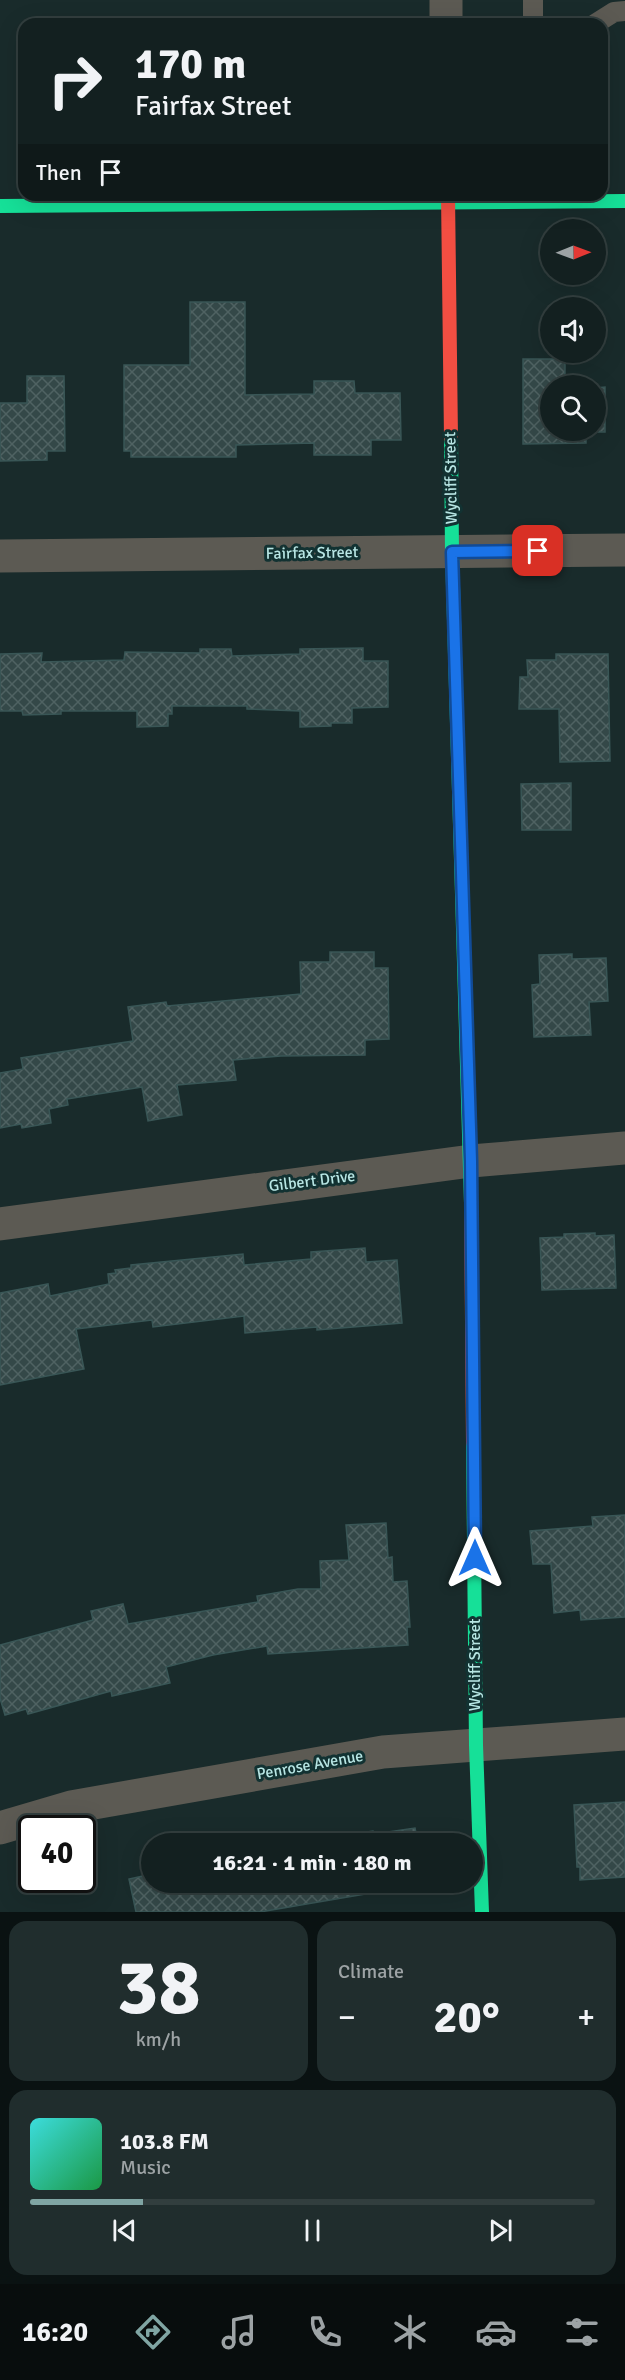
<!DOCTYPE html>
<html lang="en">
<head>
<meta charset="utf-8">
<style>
	:root { --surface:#132020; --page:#202d2d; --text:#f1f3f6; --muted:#9da3a5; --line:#323e3e; --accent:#80a5a3 }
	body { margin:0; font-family:Signika,sans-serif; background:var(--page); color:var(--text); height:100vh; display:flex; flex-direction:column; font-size:22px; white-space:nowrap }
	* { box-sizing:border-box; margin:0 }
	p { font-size:20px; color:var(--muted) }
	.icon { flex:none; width:33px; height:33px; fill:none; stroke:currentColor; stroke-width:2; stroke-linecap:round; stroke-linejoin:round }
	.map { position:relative; height:1912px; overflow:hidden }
	.sheet { display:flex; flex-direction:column; gap:9px; padding:9px; background:#0a1212; flex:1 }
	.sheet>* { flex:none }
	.banner { position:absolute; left:18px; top:18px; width:590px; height:183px; border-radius:18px; box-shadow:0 6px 24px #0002,0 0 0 2px var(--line); background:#132020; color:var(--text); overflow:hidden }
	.needle { width:39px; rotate:89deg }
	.controls { position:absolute; left:540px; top:219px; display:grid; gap:12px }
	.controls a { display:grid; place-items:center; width:66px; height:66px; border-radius:50%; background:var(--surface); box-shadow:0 6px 24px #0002,0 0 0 2px var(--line); font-size:30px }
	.speed { position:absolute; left:18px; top:1815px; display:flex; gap:12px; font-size:30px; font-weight:700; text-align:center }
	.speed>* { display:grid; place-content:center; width:78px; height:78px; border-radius:50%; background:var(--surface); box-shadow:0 6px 24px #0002,0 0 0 2px var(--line); line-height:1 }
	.speed .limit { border:3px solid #111; border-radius:9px; background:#fff; color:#111 }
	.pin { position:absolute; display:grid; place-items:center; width:51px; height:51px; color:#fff; margin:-26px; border-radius:12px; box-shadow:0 3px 9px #0006 }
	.me { position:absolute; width:66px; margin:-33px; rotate:0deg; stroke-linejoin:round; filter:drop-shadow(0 0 4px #0008) }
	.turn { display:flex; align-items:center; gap:21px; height:126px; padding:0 18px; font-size:27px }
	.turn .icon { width:78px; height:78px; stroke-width:2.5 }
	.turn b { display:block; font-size:42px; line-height:51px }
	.then { display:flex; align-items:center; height:57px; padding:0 18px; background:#0003; gap:12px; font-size:22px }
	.big { font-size:45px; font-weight:700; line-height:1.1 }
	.sheet .tile { flex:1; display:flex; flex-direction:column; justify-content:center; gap:9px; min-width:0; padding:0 21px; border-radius:18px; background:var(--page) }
	.sheet .dial { align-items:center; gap:0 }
	.dial b { font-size:78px; line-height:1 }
	.song { display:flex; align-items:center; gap:18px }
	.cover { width:72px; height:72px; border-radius:9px; background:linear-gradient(135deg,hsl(180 70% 55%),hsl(140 70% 35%)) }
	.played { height:6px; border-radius:3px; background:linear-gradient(90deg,var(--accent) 20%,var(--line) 20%) }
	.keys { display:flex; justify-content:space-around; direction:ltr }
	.heat { display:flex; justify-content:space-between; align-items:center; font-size:33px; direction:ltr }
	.sheet .tiles { flex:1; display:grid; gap:9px; grid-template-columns:1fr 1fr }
	.tile:last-child { grid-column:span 2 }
	.trip { position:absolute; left:141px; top:1833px; width:342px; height:60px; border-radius:30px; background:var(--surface); box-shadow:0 6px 24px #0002,0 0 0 2px var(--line); font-weight:700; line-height:60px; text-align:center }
	.dock { display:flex; height:96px; justify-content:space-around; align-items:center; background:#080d0d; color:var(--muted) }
	.dock .icon { width:42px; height:42px }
	.dock .on { color:var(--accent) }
	.dock b { font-size:27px; color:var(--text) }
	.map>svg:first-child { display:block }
	.building { fill:url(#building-cross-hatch); stroke:#395656; stroke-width:1.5 }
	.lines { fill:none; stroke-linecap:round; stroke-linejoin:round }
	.lane { stroke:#5c5a53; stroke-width:20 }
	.street { stroke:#5c5a53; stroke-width:33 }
	.fast { stroke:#16e098; stroke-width:14 }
	.jam { stroke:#f24e42; stroke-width:14 }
	.route-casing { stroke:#114b97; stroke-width:15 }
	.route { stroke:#1a73e8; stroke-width:10 }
	.labels { text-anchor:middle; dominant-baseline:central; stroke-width:6; stroke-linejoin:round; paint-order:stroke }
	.street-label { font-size:16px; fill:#b8e6e4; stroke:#123232 }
</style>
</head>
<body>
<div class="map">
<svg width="625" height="1912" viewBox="0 0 625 1912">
	<defs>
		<pattern id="building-cross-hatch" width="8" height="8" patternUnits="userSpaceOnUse" patternTransform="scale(1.5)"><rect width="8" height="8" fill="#344848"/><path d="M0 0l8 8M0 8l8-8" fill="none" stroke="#4f6262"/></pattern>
	</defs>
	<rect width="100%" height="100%" fill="#192b2b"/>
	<!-- building -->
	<g class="building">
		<polygon points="190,302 245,302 245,395 314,394 314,381 354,381 355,393 400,393 401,440 371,440 371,455 314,455 314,443 236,445 236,457 131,457 131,451 124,451 124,365 190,365"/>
		<polygon points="523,359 565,359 565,386 550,386 550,430 596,430 596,388 605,387 605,432 586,432 586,443 523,444"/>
		<polygon points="27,376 64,376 65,451 47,451 47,460 0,461 0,403 27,403"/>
		<polygon points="363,648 363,661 388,661 388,707 352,708 352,723 331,723 331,726 300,727 300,711 247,709 247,706 172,706 172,714 168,714 168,726 137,727 137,711 61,711 61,714 23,715 22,711 0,711 0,654 42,653 41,662 124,660 125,652 200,653 200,649 231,649 232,656 300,654 300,649"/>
		<polygon points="556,654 608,654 610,761 560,762 559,709 519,709 520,677 528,677 527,660 556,660"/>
		<polygon points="571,783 571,830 522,830 521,784"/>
		<polygon points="330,952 374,952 374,968 388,968 389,1039 365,1040 365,1055 281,1056 233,1060 236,1080 177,1085 182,1115 148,1121 142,1087 67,1099 68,1105 49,1109 51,1123 22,1128 21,1124 0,1128 0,1073 23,1069 21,1058 133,1041 128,1007 166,1002 167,1006 301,994 300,962 330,962"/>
		<polygon points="572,954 572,959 606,958 608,1001 589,1002 591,1035 534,1037 532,985 540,984 539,955"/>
		<polygon points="595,1233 595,1236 614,1235 616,1288 542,1290 540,1238 564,1237 564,1234"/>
		<polygon points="365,1248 366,1262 397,1260 402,1323 317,1330 317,1327 245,1333 244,1316 153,1327 152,1320 76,1329 84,1369 0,1385 0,1293 48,1284 50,1296 109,1284 108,1274 116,1273 115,1270 131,1268 131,1265 243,1254 244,1265 311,1259 311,1252"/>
		<polygon points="625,1515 625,1617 581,1620 580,1610 554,1613 551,1564 533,1564 530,1531 593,1526 592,1517"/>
		<polygon points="386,1523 388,1558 392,1557 393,1582 407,1581 410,1627 407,1627 408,1645 268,1654 267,1646 213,1655 166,1667 170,1683 112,1696 111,1691 28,1714 26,1709 5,1715 0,1698 0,1645 93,1620 91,1611 123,1604 128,1624 258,1602 257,1596 298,1589 321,1589 320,1561 349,1560 346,1525"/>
		<polygon points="625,1802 625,1877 580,1880 580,1867 577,1867 574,1805"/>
		<polygon points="415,1828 418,1844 288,1844 373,1831 374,1834"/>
		<polygon points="152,1874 152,1882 424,1884 260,1912 136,1912 129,1879"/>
	</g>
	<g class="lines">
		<!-- lane -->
		<g class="lane">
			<polyline points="533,24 533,0"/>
			<polyline points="595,24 614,12 625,11"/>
		</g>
		<!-- street -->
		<g class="street">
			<polyline points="446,0 446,24"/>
			<polyline points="0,556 625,550"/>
			<polyline points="0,1224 471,1161 625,1148"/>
			<polyline points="0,1828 71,1807 383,1752 625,1734"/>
		</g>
		<!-- fast -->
		<g class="fast">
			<polyline points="0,206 625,201"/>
			<polyline points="451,438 452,552 471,1203"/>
			<polyline points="473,1442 476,1745 482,1912"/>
		</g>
		<!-- jam -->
		<g class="jam">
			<polyline points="448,195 451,438"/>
			<polyline points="471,1203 473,1442"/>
		</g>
	</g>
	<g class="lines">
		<!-- route casing -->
		<g class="route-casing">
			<polyline id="route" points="475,1558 471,1161 452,552 538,551"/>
		</g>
		<!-- route -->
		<use href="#route" class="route"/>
	</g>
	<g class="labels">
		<!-- street labels -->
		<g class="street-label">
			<text transform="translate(451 478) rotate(-91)">Wycliff Street</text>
			<text transform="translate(312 553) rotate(-1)">Fairfax Street</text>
			<text transform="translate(312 1181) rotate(-7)">Gilbert Drive</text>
			<text transform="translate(475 1665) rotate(-90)">Wycliff Street</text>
			<text transform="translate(310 1765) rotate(-10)">Penrose Avenue</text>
		</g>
	</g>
</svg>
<div class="controls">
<a><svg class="needle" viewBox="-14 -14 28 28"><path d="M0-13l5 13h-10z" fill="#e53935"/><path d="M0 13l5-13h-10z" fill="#9da3a5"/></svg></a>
<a><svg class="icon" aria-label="sound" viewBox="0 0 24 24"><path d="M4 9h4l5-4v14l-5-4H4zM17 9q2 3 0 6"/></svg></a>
<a><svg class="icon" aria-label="search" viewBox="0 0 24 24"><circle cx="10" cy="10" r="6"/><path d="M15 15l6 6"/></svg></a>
</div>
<div class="speed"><div class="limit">40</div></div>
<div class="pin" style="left:538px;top:551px;background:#d93025"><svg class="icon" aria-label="arrive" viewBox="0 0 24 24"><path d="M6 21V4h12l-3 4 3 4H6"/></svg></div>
<svg class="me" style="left:475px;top:1558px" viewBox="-20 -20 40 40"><path d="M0-17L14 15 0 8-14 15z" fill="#1a73e8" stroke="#fff" stroke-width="4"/></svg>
<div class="trip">16:21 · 1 min · 180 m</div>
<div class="banner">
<div class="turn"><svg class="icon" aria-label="right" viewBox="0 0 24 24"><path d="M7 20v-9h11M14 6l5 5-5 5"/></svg><div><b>170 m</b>Fairfax Street</div></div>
<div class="then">Then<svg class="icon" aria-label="arrive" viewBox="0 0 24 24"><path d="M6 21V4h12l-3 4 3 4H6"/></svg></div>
</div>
</div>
<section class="sheet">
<div class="tiles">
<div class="tile dial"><b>38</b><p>km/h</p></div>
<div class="tile"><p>Climate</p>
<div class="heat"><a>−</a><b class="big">20°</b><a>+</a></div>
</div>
<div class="tile">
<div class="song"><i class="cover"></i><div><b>103.8 FM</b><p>Music</p></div></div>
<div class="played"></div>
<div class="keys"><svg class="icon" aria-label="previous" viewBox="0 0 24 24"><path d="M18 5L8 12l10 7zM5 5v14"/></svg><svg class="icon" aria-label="pause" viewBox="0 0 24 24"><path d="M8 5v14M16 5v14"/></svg><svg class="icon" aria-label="next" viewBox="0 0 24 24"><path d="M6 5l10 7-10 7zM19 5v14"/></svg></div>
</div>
</div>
</section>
<nav class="dock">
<b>16:20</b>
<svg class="icon on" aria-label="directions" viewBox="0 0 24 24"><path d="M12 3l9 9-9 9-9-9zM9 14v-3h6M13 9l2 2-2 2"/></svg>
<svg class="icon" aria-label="music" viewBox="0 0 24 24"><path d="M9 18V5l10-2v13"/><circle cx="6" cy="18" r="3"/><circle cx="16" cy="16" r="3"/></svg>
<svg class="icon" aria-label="phone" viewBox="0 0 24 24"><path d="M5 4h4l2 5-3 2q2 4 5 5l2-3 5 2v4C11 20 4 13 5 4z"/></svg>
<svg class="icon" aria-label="climate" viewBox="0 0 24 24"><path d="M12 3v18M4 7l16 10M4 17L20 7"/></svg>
<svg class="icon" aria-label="car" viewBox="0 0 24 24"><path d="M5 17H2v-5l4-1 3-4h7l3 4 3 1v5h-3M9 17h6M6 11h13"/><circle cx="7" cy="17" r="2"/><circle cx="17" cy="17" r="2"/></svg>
<svg class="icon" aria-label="filters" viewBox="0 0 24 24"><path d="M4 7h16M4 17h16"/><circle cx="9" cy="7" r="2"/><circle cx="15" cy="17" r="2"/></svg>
</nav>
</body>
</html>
